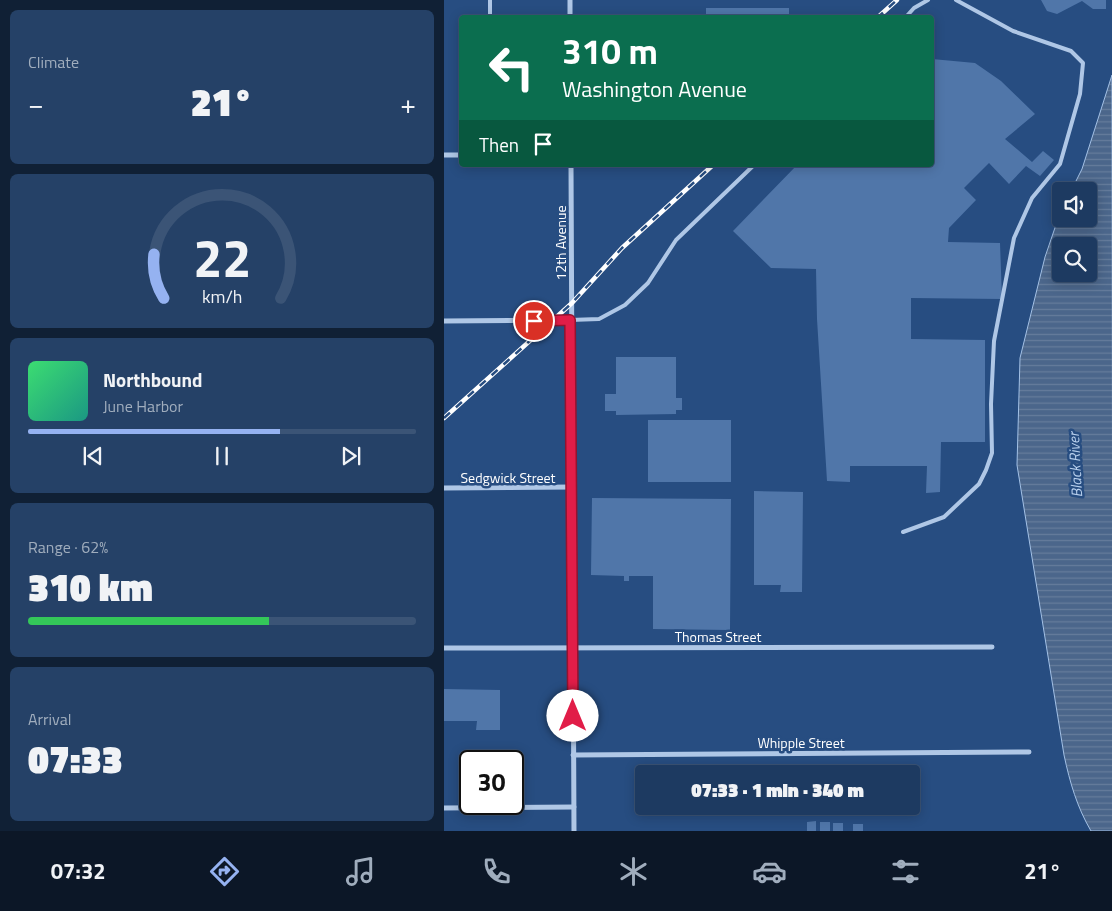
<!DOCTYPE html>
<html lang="en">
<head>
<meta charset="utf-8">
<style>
	:root { --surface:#1d3a61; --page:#254167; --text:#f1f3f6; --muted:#a0adbd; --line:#3b5476; --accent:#95b2f1 }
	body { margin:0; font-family:"Titillium Web",sans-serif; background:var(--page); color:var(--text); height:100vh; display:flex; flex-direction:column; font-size:19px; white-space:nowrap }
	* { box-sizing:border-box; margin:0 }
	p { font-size:16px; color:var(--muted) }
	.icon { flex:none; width:28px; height:28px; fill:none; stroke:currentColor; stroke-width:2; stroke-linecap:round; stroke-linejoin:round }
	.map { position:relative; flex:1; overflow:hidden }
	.details { display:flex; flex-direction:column; gap:10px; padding:10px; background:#102035; width:444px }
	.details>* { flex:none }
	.top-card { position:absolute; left:15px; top:15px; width:475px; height:152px; border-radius:5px; box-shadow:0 2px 12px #0003,0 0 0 1px var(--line); background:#0b6e4f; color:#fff; overflow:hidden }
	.fabs { position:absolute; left:608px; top:182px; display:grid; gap:10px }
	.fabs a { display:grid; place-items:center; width:45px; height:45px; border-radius:5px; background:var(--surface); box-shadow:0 2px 12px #0003,0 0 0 1px var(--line); font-size:25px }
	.speed { position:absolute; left:15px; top:750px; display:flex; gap:10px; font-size:25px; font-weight:700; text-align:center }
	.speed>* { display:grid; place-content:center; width:65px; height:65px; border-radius:50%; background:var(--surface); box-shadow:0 2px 12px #0003,0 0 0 1px var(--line); line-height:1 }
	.speed .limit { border:2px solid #111; border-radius:8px; background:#fff; color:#111 }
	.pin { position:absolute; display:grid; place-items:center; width:42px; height:42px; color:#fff; margin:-21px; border:2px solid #fff; border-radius:50%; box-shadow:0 1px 5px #0007 }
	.me { position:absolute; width:55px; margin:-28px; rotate:0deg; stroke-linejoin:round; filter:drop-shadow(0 0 4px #0008) }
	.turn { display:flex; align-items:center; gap:18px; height:105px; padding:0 20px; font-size:22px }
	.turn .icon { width:65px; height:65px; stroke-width:2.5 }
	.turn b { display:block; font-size:35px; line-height:42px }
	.then { display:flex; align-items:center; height:48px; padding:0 20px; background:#0003; gap:10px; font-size:19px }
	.big { font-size:38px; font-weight:800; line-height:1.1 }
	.details .tile { flex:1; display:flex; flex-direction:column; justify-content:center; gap:8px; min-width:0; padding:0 18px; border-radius:8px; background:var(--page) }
	.details .dial { align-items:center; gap:0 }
	.dial svg { height:130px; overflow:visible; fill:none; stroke:var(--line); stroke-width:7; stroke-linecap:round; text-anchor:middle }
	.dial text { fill:var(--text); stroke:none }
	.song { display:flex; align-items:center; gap:15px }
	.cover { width:60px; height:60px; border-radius:8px; background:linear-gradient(135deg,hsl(140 70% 55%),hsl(170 70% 35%)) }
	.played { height:5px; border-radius:2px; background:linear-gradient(90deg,var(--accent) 65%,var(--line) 65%) }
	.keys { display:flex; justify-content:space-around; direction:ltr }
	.heat { display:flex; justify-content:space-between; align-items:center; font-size:28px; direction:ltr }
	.charge { height:8px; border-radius:4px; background:linear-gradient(90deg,#34c759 62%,var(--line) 0) }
	.trip { position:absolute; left:191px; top:765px; width:285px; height:50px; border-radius:5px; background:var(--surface); box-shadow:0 2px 12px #0003,0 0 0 1px var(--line); font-weight:800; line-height:50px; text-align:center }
	.tab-bar { display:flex; height:80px; justify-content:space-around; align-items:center; background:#0c1727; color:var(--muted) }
	.tab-bar .icon { width:35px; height:35px }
	.tab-bar .selected { color:var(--accent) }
	.tab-bar b { font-size:22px; color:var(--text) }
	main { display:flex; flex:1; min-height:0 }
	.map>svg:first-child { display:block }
	.water { fill:url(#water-rules); stroke:#a3c1e6; fill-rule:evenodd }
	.building { fill:#5076a9 }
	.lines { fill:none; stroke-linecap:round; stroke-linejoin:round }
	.service { stroke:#afc7e6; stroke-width:4 }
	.minor { stroke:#afc7e6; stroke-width:5 }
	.rail-casing { stroke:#fff; stroke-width:4.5 }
	.rail { stroke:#274d81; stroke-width:2.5; stroke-dasharray:8; stroke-linecap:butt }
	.route-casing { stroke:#92132f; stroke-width:12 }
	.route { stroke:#e11d48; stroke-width:9 }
	.labels { text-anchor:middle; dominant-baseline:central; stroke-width:5; stroke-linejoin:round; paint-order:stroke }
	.street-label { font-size:14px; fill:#fff; stroke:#274d81 }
	.water-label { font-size:15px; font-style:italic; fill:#bad1ee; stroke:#274d81 }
</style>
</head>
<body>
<main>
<section class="details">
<div class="tile"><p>Climate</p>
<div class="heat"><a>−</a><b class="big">21°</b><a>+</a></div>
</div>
<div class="tile dial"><svg viewBox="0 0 100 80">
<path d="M14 69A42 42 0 1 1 86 69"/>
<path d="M14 69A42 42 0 0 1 8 42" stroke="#95b2f1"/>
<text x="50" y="56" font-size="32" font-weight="700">22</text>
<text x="50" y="72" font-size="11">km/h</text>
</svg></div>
<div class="tile">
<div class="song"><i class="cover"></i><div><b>Northbound</b><p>June Harbor</p></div></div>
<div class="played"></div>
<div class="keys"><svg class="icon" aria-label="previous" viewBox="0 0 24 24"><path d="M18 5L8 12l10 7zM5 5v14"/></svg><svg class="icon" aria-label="pause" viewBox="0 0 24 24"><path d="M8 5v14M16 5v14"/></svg><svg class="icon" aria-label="next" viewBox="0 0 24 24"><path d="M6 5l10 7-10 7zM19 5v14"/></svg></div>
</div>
<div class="tile"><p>Range · 62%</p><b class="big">310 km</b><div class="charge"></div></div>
<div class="tile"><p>Arrival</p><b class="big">07:33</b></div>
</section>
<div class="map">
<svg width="669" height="831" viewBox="0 0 669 831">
	<defs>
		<pattern id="water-rules" width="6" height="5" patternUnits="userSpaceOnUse" patternTransform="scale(1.25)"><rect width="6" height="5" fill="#4b668b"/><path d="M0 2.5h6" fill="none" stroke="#667d9c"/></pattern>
	</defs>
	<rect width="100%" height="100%" fill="#274d81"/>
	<!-- water -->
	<path class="water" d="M668 75 669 831H647C633 807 626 783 620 755L573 465 576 358 601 257 616 213V219H644V191H627L638 169ZM616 246H644V274H616Z"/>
	<!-- building -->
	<g class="building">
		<polygon points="597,0 662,0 662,9 649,9 638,1 613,14 603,11"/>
		<rect x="262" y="8" width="83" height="10"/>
		<polygon points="488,59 531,63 557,81 591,114 561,139 588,162 599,151 610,160 596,176 582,166 565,184 545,163 520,188 532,200 505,228 504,242 556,243 558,299 467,298 467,339 541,340 541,442 497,442 496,492 482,493 483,466 406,466 406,482 383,481 373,319 372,269 327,268 289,231 353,165 488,165"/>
		<polygon points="172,357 232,357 232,398 238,398 238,410 232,410 232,414 172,415 172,411 161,411 161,394 172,394"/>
		<rect x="204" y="420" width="83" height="62"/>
		<polygon points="310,491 359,492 358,592 336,592 337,585 310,585"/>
		<polygon points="148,498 287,499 286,630 209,629 209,576 185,576 185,581 180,581 180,576 147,575"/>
		<polygon points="0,689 56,690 56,730 32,730 33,721 0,721"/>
		<polygon points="372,821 372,831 363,831 363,822"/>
		<rect x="376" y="822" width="10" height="9"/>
		<rect x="389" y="823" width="10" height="8"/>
		<rect x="409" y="824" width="10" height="7"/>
	</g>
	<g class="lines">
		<!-- service -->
		<g class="service">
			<polyline points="46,0 46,18"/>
			<polyline points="461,18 470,8 484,0"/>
			<polyline points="126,320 155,319 181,305 204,283 232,240 310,165"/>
			<polyline points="459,532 500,517 535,484 542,470 548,453 547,404 550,341 570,238 588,198 616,164 636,94 639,63 627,51 569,31 512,0"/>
		</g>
		<!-- minor -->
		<g class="minor">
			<polyline points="126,0 126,18"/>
			<polyline points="0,155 18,155"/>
			<polyline points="127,165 130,831"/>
			<polyline points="0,321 126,320"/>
			<polyline points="0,488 129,487"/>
			<polyline points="0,648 548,647"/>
			<polyline points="129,755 585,752"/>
			<polyline points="0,808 130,807"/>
		</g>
		<!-- rail casing -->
		<g class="rail-casing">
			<g id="rail">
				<polyline points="433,18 453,0"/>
				<polyline points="0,418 128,303 178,248 269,165"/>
			</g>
		</g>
		<!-- rail -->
		<use href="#rail" class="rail"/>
	</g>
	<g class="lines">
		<!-- route casing -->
		<g class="route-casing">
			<polyline id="route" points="90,321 126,320 129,716"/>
		</g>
		<!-- route -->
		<use href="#route" class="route"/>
	</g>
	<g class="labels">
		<!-- street labels -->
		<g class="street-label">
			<text transform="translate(116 243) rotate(-90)">12th Avenue</text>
			<text x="64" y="477">Sedgwick Street</text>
			<text x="274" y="636">Thomas Street</text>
			<text x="357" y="742">Whipple Street</text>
		</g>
		<!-- water labels -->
		<g class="water-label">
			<text transform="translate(631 465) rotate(-93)">Black River</text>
		</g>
	</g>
</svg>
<div class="fabs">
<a><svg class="icon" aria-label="sound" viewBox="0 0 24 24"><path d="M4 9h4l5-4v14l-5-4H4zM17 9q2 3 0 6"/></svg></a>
<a><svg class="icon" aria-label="search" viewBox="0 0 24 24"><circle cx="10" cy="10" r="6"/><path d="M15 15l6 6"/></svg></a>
</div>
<div class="speed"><div class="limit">30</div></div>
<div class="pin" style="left:90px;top:321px;background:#d93025"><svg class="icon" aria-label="arrive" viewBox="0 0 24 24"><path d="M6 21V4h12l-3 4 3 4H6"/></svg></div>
<svg class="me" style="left:129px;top:716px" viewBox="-20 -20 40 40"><circle r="19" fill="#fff"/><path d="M0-13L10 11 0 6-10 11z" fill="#e11d48"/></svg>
<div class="trip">07:33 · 1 min · 340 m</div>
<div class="top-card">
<div class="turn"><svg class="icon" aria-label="left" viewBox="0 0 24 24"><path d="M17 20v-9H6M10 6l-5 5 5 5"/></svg><div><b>310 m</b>Washington Avenue</div></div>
<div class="then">Then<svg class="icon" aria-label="arrive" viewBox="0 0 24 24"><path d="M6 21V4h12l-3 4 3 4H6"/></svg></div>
</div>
</div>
</main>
<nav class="tab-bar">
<b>07:32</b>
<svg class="icon selected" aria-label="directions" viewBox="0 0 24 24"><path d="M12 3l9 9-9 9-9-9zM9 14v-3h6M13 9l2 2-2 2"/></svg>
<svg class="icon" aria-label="music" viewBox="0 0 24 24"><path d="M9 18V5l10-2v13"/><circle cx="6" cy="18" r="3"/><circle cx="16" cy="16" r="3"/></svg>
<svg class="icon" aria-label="phone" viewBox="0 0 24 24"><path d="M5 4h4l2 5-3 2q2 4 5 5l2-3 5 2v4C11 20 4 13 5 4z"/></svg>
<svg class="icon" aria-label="climate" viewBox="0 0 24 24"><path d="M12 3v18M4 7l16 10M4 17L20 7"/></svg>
<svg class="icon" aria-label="car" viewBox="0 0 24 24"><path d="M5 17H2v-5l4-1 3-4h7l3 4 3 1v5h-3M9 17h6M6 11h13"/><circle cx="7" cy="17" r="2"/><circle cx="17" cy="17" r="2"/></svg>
<svg class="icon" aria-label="filters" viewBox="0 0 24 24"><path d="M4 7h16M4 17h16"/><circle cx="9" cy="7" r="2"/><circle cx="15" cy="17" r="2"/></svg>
<b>21°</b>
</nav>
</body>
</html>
